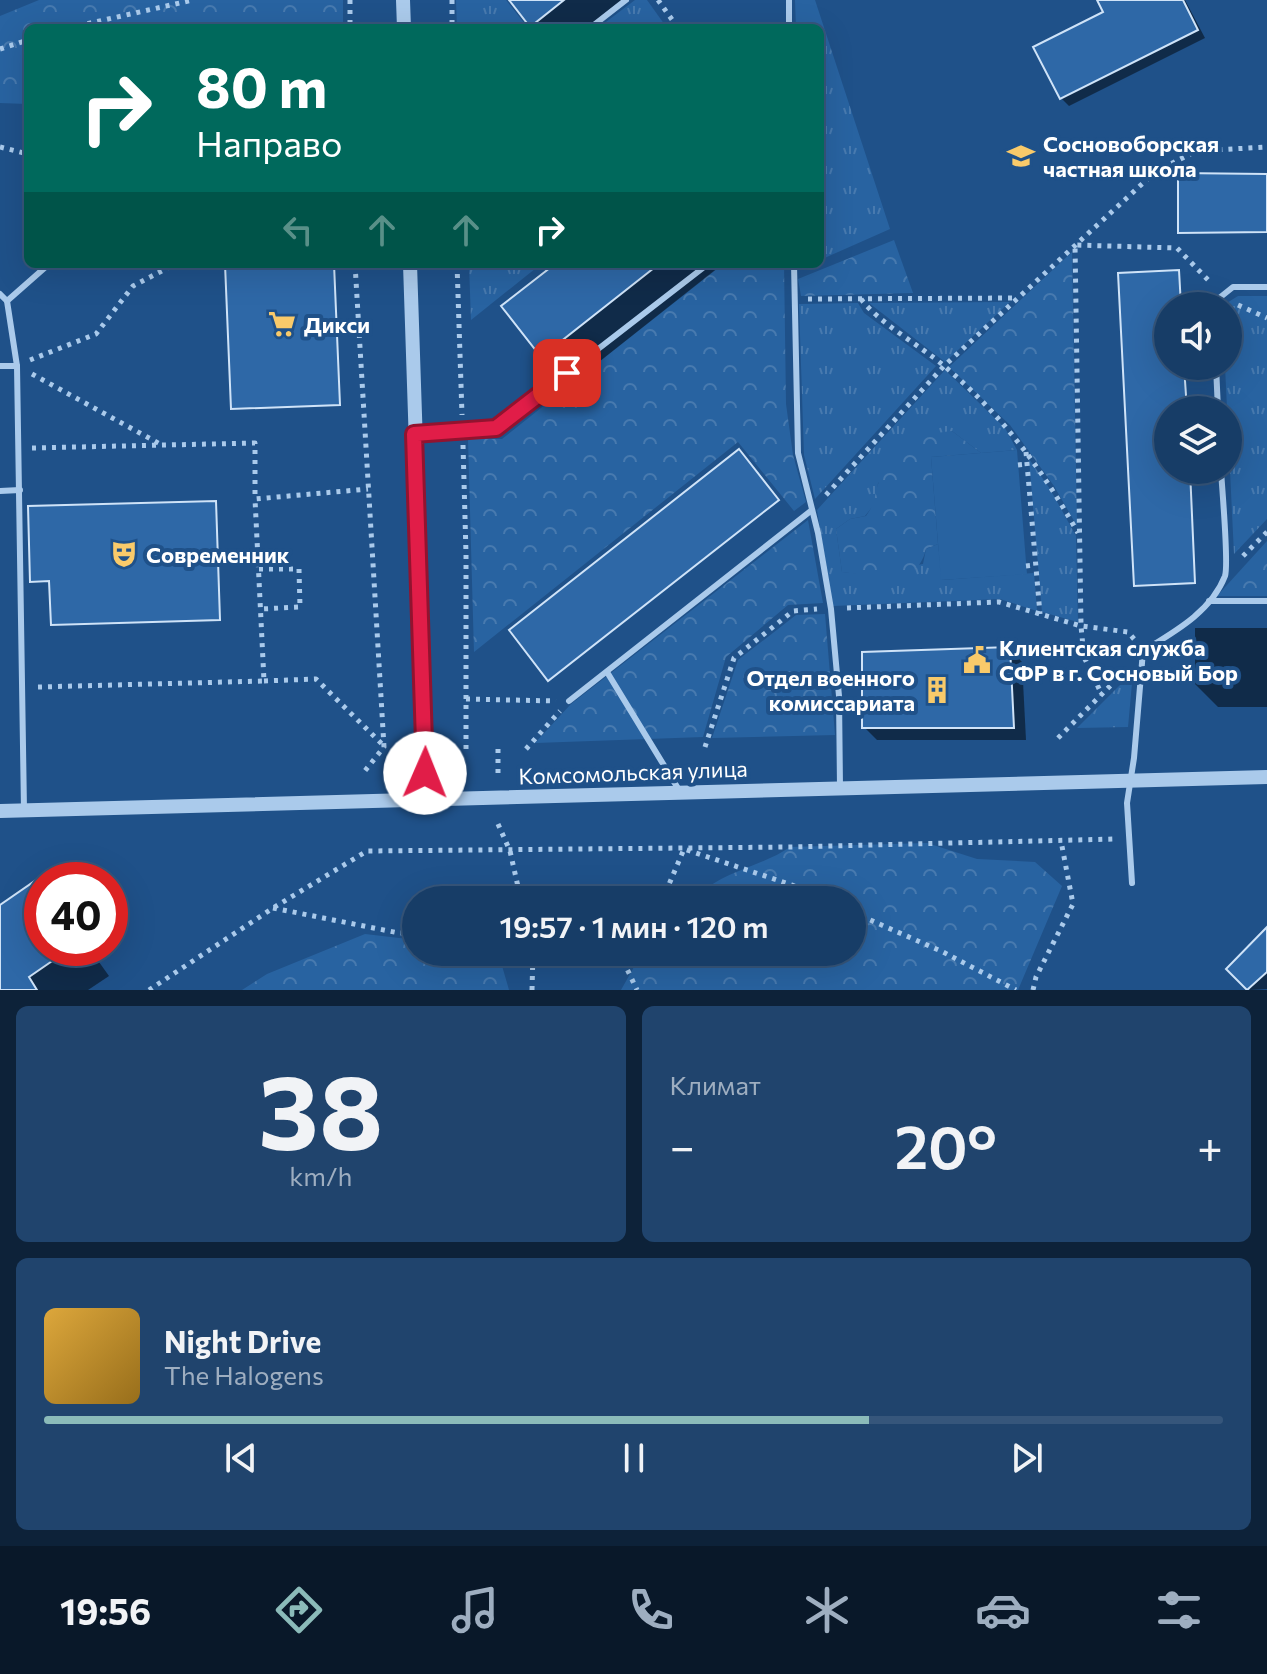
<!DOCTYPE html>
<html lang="ru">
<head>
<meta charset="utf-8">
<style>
	:root { --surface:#173d67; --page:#20446d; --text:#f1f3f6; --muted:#9eaec0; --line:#36567b; --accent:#8bbbb9 }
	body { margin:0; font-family:Commissioner,sans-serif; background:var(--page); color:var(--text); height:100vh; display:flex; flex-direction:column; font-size:30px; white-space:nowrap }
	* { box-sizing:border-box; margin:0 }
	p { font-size:26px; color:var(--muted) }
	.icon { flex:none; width:44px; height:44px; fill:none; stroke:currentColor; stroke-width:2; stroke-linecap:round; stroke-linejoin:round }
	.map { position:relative; height:990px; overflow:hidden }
	.drawer { display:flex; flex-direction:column; gap:16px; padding:16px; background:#0d2239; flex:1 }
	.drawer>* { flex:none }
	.top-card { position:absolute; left:24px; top:24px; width:800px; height:244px; border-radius:12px; box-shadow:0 8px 32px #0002,0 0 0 2px var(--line); background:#00695c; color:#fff; overflow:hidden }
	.buttons { position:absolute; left:1154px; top:292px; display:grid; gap:16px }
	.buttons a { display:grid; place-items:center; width:88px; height:88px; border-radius:50%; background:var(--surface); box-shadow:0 8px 32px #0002,0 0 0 2px var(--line); font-size:40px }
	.speed { position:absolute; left:24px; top:862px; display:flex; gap:16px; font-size:40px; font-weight:700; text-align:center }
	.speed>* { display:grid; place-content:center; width:104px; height:104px; border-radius:50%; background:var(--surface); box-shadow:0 8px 32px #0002,0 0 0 2px var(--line); line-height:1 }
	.speed .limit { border:12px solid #d22; background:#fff; color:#111 }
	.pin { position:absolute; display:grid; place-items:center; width:68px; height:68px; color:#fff; margin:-34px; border-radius:16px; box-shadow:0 4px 12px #0006 }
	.me { position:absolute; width:88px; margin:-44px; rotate:1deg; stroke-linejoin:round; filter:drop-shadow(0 0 6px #0008) }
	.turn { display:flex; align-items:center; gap:28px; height:168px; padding:0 40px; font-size:36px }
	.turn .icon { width:104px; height:104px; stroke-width:2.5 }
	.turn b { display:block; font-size:56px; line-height:68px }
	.lanes { display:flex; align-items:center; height:76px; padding:0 40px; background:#0003; justify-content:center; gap:40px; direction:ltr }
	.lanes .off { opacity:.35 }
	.big { font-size:60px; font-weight:600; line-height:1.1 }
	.drawer .widget { flex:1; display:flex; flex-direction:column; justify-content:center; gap:12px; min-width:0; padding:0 28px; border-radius:12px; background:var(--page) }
	.drawer .dial { align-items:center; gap:0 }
	.dial b { font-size:104px; line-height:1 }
	.song { display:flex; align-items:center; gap:24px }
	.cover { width:96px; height:96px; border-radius:12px; background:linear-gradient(135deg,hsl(40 70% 55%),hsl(40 70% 35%)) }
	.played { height:8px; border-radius:4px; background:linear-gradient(90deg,var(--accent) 70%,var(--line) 70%) }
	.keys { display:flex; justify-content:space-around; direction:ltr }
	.heat { display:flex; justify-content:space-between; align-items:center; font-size:44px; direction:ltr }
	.drawer .tiles { flex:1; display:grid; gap:16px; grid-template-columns:1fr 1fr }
	.widget:last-child { grid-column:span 2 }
	.trip { position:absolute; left:402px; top:886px; width:464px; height:80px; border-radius:40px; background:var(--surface); box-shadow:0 8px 32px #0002,0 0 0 2px var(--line); font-weight:600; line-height:80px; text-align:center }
	.tabs { display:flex; height:128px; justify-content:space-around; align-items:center; background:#091829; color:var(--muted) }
	.tabs .icon { width:56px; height:56px }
	.tabs .active { color:var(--accent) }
	.tabs b { font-size:36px; color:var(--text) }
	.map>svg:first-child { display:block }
	.grass { fill:url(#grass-tufts) }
	.forest { fill:url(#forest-crowns) }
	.pitch { fill:#2863a1 }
	.shadow { fill:#0007 }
	.building { fill:#2e68a7; stroke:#cfe3f8; stroke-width:2 }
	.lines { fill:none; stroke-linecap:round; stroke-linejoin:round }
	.path { stroke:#aacaeb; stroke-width:5; stroke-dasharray:4 6; stroke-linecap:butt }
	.service { stroke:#aacaeb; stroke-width:6 }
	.minor { stroke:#aacaeb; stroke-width:8 }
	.tertiary { stroke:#aacaeb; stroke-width:14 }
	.route-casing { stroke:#92132f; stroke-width:20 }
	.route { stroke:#e11d48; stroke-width:14 }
	.labels { text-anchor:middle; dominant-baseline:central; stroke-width:8; stroke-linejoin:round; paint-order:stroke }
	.poi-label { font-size:22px; font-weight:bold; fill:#fff; stroke:#1f5189; text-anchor:start }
	.street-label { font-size:22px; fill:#fff; stroke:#1f5189 }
</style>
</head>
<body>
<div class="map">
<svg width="1267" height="990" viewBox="0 0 1267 990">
	<defs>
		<pattern id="grass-tufts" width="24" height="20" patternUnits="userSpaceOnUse" patternTransform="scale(2)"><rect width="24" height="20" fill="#2863a1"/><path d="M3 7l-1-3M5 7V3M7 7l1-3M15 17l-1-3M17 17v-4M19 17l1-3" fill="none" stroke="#487aaf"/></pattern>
		<pattern id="forest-crowns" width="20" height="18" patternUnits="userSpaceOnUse" patternTransform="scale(2)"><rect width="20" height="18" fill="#2863a1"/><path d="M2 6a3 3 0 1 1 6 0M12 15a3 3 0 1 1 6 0" fill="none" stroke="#487aaf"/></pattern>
	</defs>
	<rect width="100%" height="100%" fill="#1f5189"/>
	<!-- grass -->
	<g class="grass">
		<polygon points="456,0 506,0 528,28 457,28"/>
		<polygon points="635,0 647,0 667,28 598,28"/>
		<polygon points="795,0 815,0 890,229 820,260 820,28 796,28"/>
		<polygon points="469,264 541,264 471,320"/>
		<polygon points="1238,296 1267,296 1267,519 1234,554 1225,366 1228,366 1228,306 1222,306"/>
		<polygon points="1010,302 945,362 869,303"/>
		<polygon points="858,303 864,313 936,366 815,499 804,455 799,304"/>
		<polygon points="945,370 1005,428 1017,450 981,453 952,431 878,483 876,502 865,516 850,519 836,529 842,572 864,574 923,564 926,549 938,544 942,580 1034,573 1037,611 1000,599 833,606 817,510"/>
		<polygon points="1029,459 1050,489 1076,536 1078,622 1042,612"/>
		<polygon points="1133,672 1128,727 1077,728"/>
	</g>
	<!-- forest -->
	<g class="forest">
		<polygon points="39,0 343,0 343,28 28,28 28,104 0,103 0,16"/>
		<polygon points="894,240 913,293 801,296 798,279"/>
		<polygon points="1072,252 1077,526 1054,486 1010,425 949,367"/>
		<polygon points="722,264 784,264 786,404 793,455 806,502 794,511 738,442 474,652 468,439 502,439"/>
		<path d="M952 431 981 453 931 457 938 544 926 549C915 593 874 575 842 572L836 529 850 519 866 516C876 502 874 496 879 481 891 442 916 435 952 431Z"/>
		<polygon points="808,520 823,603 788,605 726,657 703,737 535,743 571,704"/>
		<polygon points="1267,541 1267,596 1217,596"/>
		<polygon points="825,614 835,735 712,738 738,660 796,615"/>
		<path d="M927 843 977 859 1035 862 1062 886 1018 990H621L634 967 651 952H852V900H696C714 873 762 867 790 847Z"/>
		<polygon points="365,934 416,940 416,952 498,952 509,990 242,990 267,974"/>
	</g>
	<!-- pitch -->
	<polygon class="pitch" points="1017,450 1027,574 941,580 931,457"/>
	<!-- shadow -->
	<g class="shadow">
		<polygon points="511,0 629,0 593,28 534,28"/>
		<polygon points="1099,0 1185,0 1205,38 1069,106 1061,98 1106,13"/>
		<polygon points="24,119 28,119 28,142 25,139"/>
		<polygon points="558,264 723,264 571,384 542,356"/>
		<polygon points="1195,628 1267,628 1267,707 1218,707 1195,684"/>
		<polygon points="1010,649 1022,662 1026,740 877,740 864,727"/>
		<polygon points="42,891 42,948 89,948 109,976 88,990 0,990 0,907"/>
		<polygon points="1267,931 1267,989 1250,990 1229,968"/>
	</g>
	<!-- building -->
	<g class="building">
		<polygon points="509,0 564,0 530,27"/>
		<polygon points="1097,0 1183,0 1198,30 1060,99 1033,47 1103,12"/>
		<polygon points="1178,173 1267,174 1267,232 1178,233"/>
		<polygon points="225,264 334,264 340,405 231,409"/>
		<polygon points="555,264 659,264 541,357 501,306"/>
		<polygon points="1179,270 1181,306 1168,306 1168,366 1184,366 1187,410 1168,410 1168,470 1190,470 1195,583 1134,586 1118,273"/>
		<polygon points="739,449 779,500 548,681 509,630"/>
		<polygon points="216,501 220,620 51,625 49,581 30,582 28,506"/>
		<polygon points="1010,647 1014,728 862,728 862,652"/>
		<polygon points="42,876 42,948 71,948 29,977 37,990 0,990 0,905"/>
		<polygon points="1267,927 1267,972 1247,990 1226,969"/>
	</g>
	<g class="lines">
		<!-- path -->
		<g class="path">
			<polyline points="350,0 350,28"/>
			<polyline points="452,0 452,28"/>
			<polyline points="658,0 678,28"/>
			<polyline points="68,28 193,0"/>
			<polyline points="0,49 28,40"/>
			<polyline points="0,147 28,154"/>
			<polyline points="355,264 384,747 364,772"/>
			<polyline points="457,264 462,415"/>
			<polyline points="808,299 1018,298"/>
			<path d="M861 299C878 322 919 345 943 365 1001 414 1041 467 1078 533"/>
			<polyline points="1238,305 1267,318"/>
			<polyline points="30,360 96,334 133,286 175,264"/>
			<polyline points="32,374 160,444"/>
			<polyline points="463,445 466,554 466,749"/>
			<polyline points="32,448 255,443 255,499"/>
			<polyline points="1026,452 1040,614"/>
			<polyline points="1018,465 1027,464"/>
			<polyline points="826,495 944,366 1155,172 1196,151 1267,147"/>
			<polyline points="1243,556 1267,532"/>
			<polyline points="1026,566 1035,565"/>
			<polyline points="259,569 299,569 300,607 261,609"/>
			<polyline points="847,608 999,602 1081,626 1084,657 1102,695"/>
			<polyline points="1134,639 1128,632 1081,626 1075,245 1177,248 1212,284"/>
			<polyline points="264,681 316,679 384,746"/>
			<polyline points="38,687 264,681 255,499 368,489"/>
			<polyline points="466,699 556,701"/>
			<polyline points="1058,738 1125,671"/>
			<polyline points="705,747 734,658 793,611 817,609"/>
			<polyline points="498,749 498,774"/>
			<polyline points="526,749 560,711"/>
			<polyline points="498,824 510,851 521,900"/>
			<polyline points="659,900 667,889 684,849 792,885 825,900"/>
			<polyline points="273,908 399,933 416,933"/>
			<polyline points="852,912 943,952 1016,990"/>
			<polyline points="619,952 637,990"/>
			<polyline points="149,990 273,908 367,851 790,847 1116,839"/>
			<polyline points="532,990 533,952"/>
			<polyline points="1033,990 1036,977 1073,904 1061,841"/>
		</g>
		<!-- service -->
		<g class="service">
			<polyline points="789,0 789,28"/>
			<polyline points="590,28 626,0"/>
			<polyline points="794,264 798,453 818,533 831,609 839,696 840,788"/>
			<polyline points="0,294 7,301 17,366 24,810"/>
			<polyline points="7,301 49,264"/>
			<polyline points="1213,306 1213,303 1233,287 1267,287"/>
			<polyline points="0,366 17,366"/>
			<polyline points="1216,366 1218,410"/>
			<polyline points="496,428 708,264"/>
			<polyline points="0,491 20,490"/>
			<polyline points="1209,601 1267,601"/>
			<polyline points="607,672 679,790"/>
			<polyline points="569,701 812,510"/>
			<path d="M1132 883 1127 803 1134 758 1143 651C1174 632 1211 612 1225 576 1229 564 1222 489 1221 470"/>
		</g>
		<!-- minor -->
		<polyline class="minor" points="414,434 496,428"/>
		<!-- tertiary -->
		<g class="tertiary">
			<polyline points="403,0 404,28"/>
			<polyline points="410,264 426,747 424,800"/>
			<polyline points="0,811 1267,777"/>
		</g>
	</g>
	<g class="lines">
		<!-- route casing -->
		<g class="route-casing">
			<polyline id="route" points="425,773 414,434 496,428 567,373"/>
		</g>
		<!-- route -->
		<use href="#route" class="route"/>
	</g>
	<!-- icons -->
	<defs>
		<g id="school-bare" transform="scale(2.16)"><path d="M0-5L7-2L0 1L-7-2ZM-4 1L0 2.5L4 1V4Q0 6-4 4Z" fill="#f9ca6a" stroke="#1f5189" stroke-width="2.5" paint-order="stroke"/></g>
		<g id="supermarket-bare" transform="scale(2.16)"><path d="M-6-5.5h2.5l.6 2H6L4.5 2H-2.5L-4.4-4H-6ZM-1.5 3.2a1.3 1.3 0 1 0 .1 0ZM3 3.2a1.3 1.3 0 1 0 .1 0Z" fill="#f9ca6a" stroke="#1f5189" stroke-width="2.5" paint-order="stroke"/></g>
		<g id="theatre-bare" transform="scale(2.16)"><path d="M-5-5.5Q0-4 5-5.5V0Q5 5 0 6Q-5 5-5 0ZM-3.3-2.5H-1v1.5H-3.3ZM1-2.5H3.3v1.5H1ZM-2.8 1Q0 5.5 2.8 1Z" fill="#f9ca6a" stroke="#1f5189" stroke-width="2.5" paint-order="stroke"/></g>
		<g id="civic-bare" transform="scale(2.16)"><path d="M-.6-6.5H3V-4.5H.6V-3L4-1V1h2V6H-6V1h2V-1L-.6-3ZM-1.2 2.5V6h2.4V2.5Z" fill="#f9ca6a" stroke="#1f5189" stroke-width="2.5" paint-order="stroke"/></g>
		<g id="building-bare" transform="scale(2.16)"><path d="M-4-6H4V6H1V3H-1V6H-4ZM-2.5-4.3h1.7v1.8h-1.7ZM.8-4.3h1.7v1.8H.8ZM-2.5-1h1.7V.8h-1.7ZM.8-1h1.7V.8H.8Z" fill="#f9ca6a" stroke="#1f5189" stroke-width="2.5" paint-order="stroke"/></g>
	</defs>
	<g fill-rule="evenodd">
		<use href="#school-bare" x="1021" y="156"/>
		<use href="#supermarket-bare" x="282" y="324"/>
		<use href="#theatre-bare" x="124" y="554"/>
		<use href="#civic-bare" x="977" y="660"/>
		<use href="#building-bare" x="937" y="690"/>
	</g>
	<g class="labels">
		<!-- poi labels -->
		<g class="poi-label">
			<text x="1043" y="143">Сосновоборская<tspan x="1043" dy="25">частная школа</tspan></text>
			<text x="304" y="324">Дикси</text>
			<text x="146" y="554">Современник</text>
			<text x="999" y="647">Клиентская служба<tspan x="999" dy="25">СФР в г. Сосновый Бор</tspan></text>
			<text x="915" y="677" text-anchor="end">Отдел военного<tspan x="915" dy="25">комиссариата</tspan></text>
		</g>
		<!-- street labels -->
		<g class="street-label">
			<text transform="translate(633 772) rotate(-2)">Комсомольская улица</text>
		</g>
	</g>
</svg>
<div class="buttons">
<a><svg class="icon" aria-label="sound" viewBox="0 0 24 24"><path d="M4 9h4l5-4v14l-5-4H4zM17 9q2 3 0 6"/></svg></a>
<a><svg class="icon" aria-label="layers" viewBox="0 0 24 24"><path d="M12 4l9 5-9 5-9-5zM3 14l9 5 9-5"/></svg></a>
</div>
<div class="speed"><div class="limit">40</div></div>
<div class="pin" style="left:567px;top:373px;background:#d93025"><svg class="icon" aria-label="arrive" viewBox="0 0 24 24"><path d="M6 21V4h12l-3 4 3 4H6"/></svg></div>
<svg class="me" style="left:425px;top:773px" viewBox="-20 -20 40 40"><circle r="19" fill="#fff"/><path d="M0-13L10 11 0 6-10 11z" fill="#e11d48"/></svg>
<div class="trip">19:57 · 1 мин · 120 m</div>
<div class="top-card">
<div class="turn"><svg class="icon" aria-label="right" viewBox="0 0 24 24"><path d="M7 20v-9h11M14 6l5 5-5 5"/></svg><div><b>80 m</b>Направо</div></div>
<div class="lanes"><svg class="icon off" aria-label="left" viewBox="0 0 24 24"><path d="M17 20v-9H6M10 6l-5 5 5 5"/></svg><svg class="icon off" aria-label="ahead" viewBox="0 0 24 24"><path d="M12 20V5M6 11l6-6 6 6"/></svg><svg class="icon off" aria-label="ahead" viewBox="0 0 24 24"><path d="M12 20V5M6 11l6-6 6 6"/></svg><svg class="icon" aria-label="right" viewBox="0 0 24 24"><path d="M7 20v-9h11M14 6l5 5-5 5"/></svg></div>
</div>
</div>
<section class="drawer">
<div class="tiles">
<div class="widget dial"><b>38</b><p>km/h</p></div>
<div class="widget"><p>Климат</p>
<div class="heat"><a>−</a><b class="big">20°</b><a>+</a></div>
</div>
<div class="widget">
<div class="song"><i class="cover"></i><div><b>Night Drive</b><p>The Halogens</p></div></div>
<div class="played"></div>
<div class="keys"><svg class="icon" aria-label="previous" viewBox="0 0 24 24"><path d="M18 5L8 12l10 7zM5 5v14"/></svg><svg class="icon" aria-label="pause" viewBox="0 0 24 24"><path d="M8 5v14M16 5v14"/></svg><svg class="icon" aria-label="next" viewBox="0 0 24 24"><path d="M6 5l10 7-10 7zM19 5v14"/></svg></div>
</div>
</div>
</section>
<nav class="tabs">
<b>19:56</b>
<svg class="icon active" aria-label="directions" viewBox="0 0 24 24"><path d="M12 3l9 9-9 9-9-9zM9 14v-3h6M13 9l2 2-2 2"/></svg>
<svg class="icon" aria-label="music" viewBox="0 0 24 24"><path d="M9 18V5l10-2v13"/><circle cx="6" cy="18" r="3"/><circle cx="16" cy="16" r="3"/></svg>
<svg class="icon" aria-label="phone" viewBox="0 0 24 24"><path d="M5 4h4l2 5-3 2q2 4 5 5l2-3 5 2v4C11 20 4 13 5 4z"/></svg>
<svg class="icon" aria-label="climate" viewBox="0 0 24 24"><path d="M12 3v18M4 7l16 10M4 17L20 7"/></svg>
<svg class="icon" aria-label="car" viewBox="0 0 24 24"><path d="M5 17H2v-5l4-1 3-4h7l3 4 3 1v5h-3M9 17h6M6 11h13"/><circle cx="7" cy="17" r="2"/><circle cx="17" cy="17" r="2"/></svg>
<svg class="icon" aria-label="filters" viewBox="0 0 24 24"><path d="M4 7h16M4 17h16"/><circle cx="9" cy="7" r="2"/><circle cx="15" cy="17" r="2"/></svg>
</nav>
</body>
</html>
